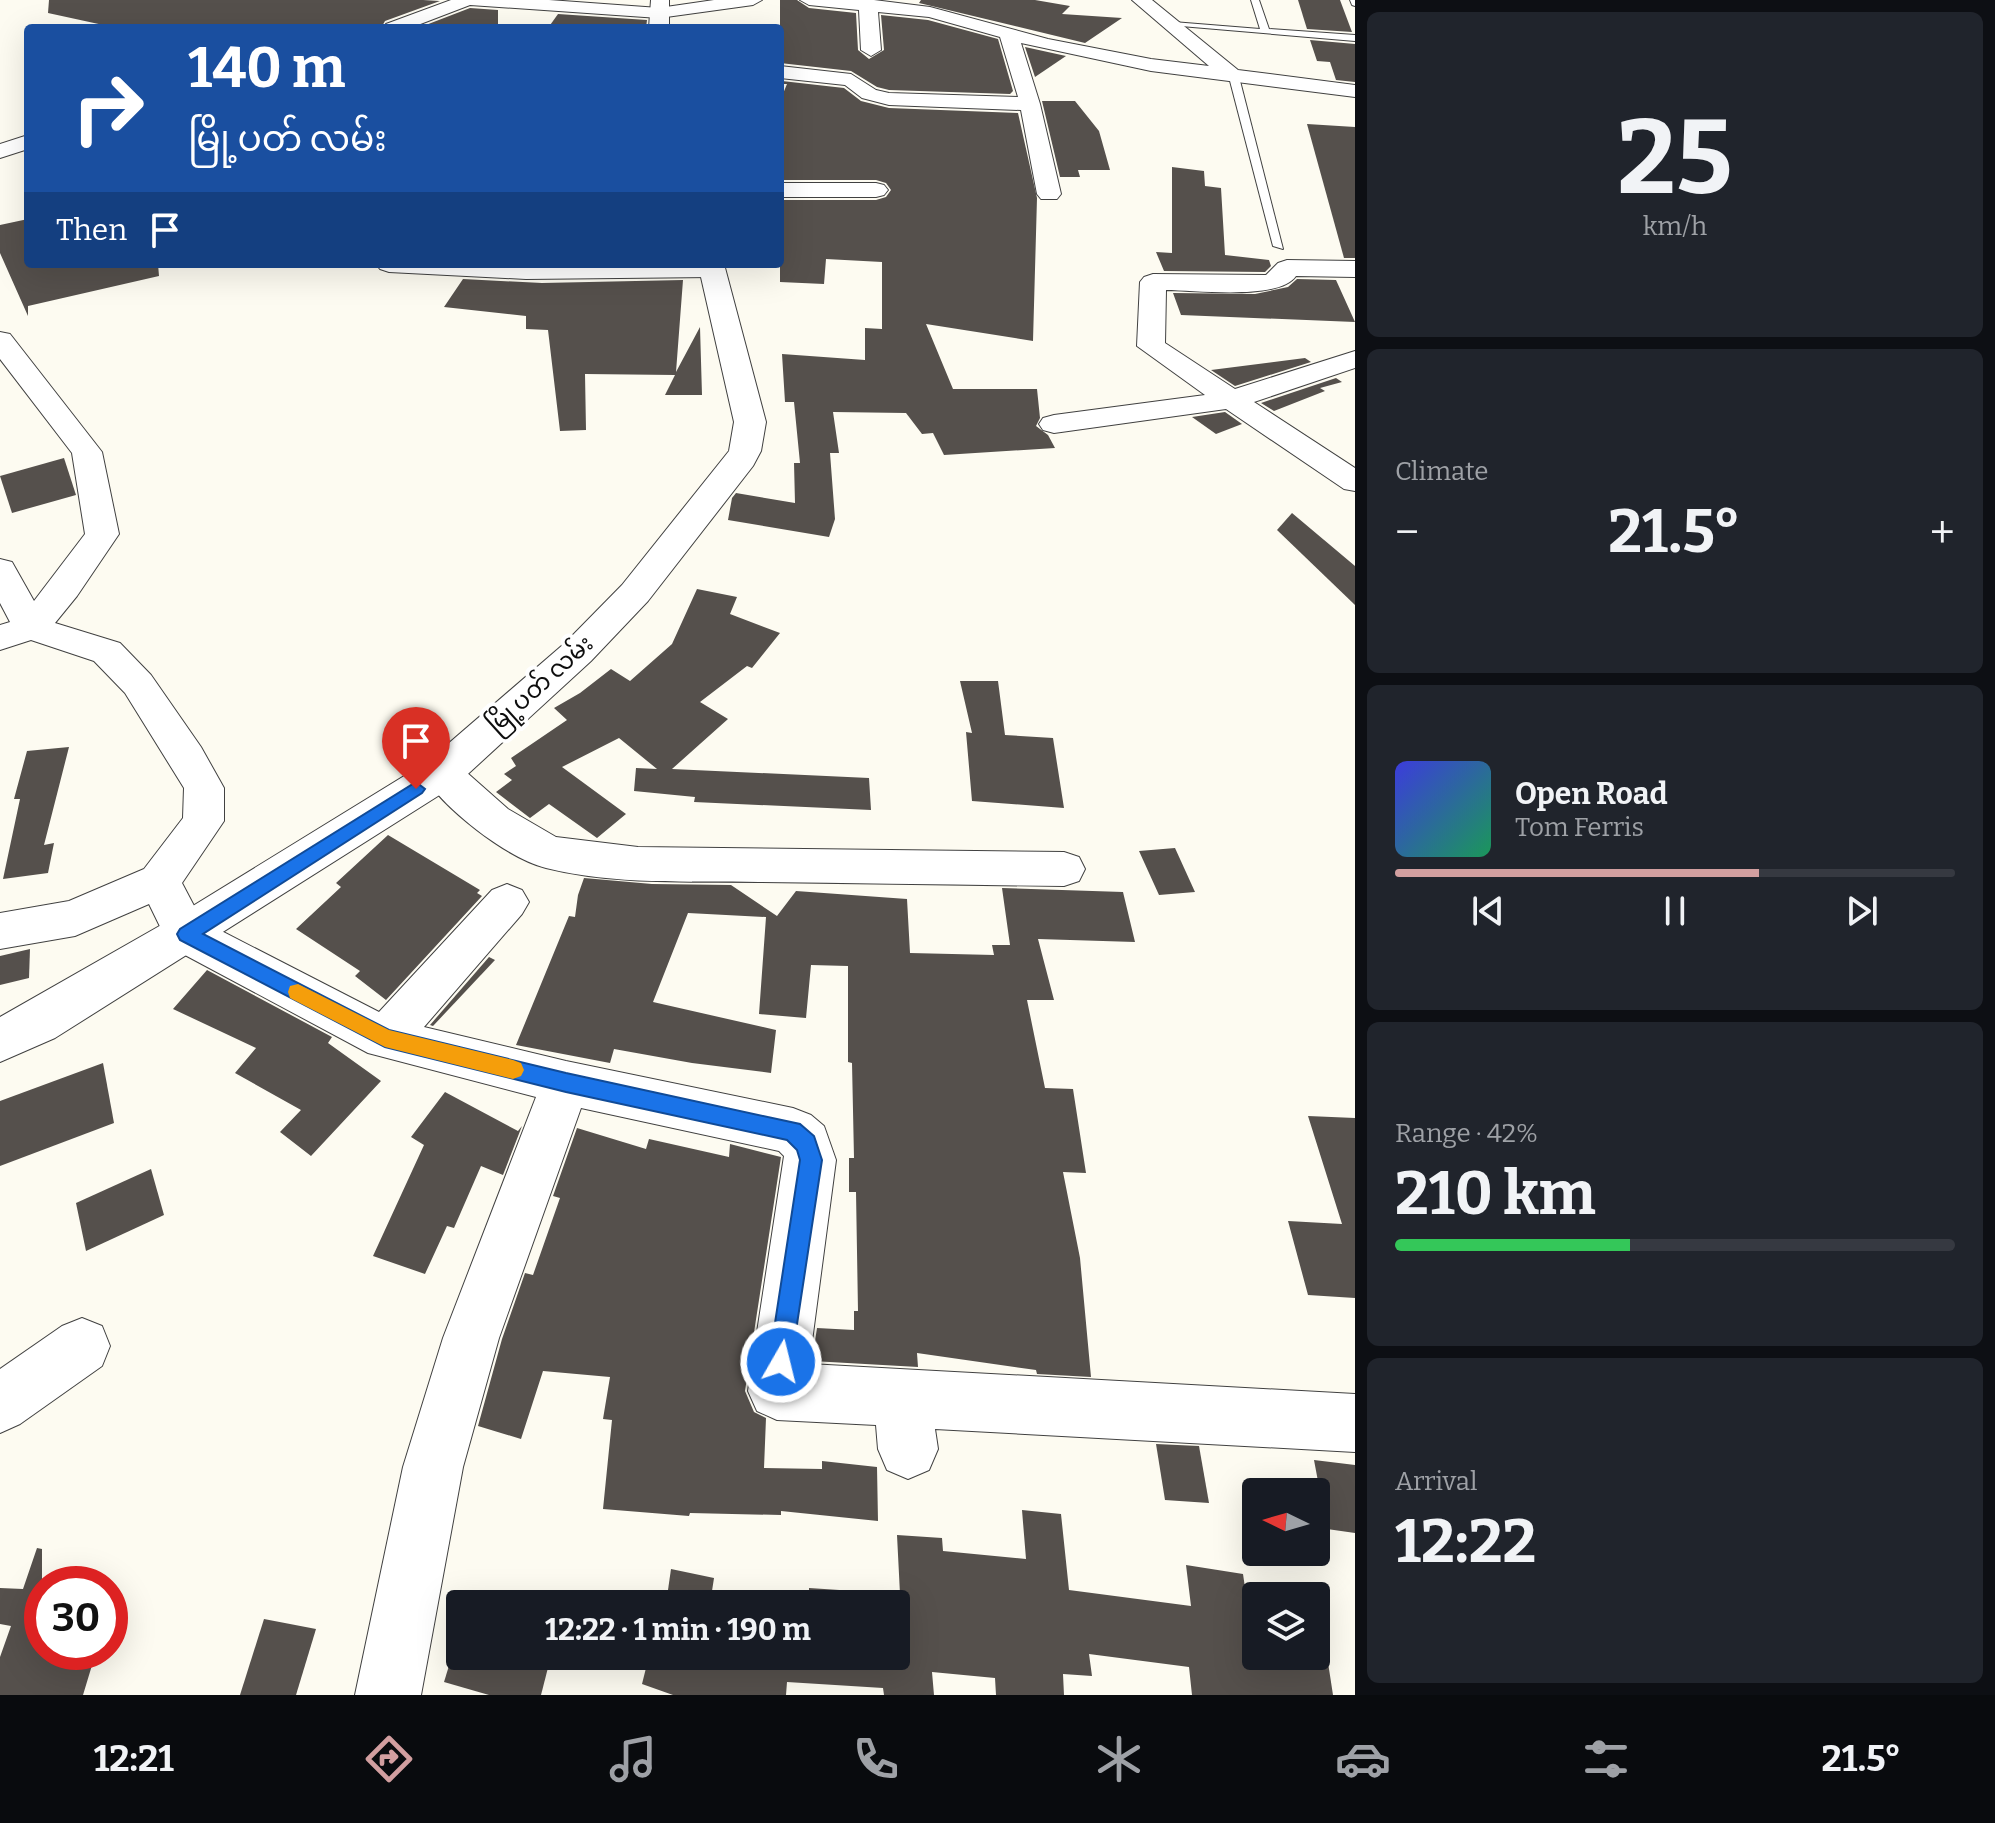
<!DOCTYPE html>
<html lang="en">
<head>
<meta charset="utf-8">
<style>
	:root { --surface:#171b24; --page:#20242c; --text:#f1f3f6; --muted:#9ea1a6; --line:#363941; --accent:#d29fa0 }
	body { margin:0; font-family:Bitter,"Noto Sans Myanmar",serif; background:var(--page); color:var(--text); height:100vh; display:flex; flex-direction:column; font-size:30px; white-space:nowrap }
	* { box-sizing:border-box; margin:0 }
	p { font-size:26px; color:var(--muted) }
	.icon { flex:none; width:44px; height:44px; fill:none; stroke:currentColor; stroke-width:2; stroke-linecap:round; stroke-linejoin:round }
	.map { position:relative; flex:1; overflow:hidden }
	.details { display:flex; flex-direction:column; gap:12px; padding:12px; background:#0d0f14; width:640px }
	.details>* { flex:none }
	.banner { position:absolute; left:24px; top:24px; width:760px; height:244px; border-radius:8px; box-shadow:0 8px 32px #0002; background:#1a4fa0; color:#fff; overflow:hidden }
	.needle { width:52px; rotate:275deg }
	.fabs { position:absolute; left:1242px; top:1478px; display:grid; gap:16px }
	.fabs a { display:grid; place-items:center; width:88px; height:88px; border-radius:8px; background:var(--surface); box-shadow:0 8px 32px #0002; font-size:40px }
	.speed { position:absolute; left:24px; top:1566px; display:flex; gap:16px; font-size:40px; font-weight:700; text-align:center }
	.speed>* { display:grid; place-content:center; width:104px; height:104px; border-radius:50%; background:var(--surface); box-shadow:0 8px 32px #0002; line-height:1 }
	.speed .limit { border:12px solid #d22; background:#fff; color:#111 }
	.pin { position:absolute; display:grid; place-items:center; width:68px; height:68px; color:#fff; margin:-82px -34px; border-radius:50% 50% 50% 0; rotate:-45deg; box-shadow:0 0 8px #0007 }
	.pin .icon { rotate:45deg }
	.me { position:absolute; width:88px; margin:-44px; rotate:8deg; stroke-linejoin:round; filter:drop-shadow(0 0 6px #0008) }
	.turn { display:flex; align-items:center; gap:28px; height:168px; padding:0 32px; font-size:36px }
	.turn .icon { width:104px; height:104px; stroke-width:2.5 }
	.turn b { display:block; font-size:56px; line-height:68px }
	.then { display:flex; align-items:center; height:76px; padding:0 32px; background:#0003; gap:16px; font-size:30px }
	.big { font-size:60px; font-weight:700; line-height:1.1 }
	.details .card { flex:1; display:flex; flex-direction:column; justify-content:center; gap:12px; min-width:0; padding:0 28px; border-radius:12px; background:var(--page) }
	.details .dial { align-items:center; gap:0 }
	.dial b { font-size:104px; line-height:1 }
	.song { display:flex; align-items:center; gap:24px }
	.cover { width:96px; height:96px; border-radius:12px; background:linear-gradient(135deg,hsl(240 70% 55%),hsl(150 70% 35%)) }
	.played { height:8px; border-radius:4px; background:linear-gradient(90deg,var(--accent) 65%,var(--line) 65%) }
	.keys { display:flex; justify-content:space-around; direction:ltr }
	.heat { display:flex; justify-content:space-between; align-items:center; font-size:44px; direction:ltr }
	.charge { height:12px; border-radius:6px; background:linear-gradient(90deg,#34c759 42%,var(--line) 0) }
	.trip { position:absolute; left:446px; top:1590px; width:464px; height:80px; border-radius:8px; background:var(--surface); box-shadow:0 8px 32px #0002; font-weight:700; line-height:80px; text-align:center }
	.tab-bar { display:flex; height:128px; justify-content:space-around; align-items:center; background:#090b0e; color:var(--muted) }
	.tab-bar .icon { width:56px; height:56px }
	.tab-bar .current { color:var(--accent) }
	.tab-bar b { font-size:36px; color:var(--text) }
	main { display:flex; flex:1; min-height:0 }
	.map>svg:first-child { display:block }
	.building { fill:#55504c }
	.lines { fill:none; stroke-linecap:round; stroke-linejoin:round }
	.service-casing { stroke:#414141; stroke-width:2 }
	.minor-casing { stroke:#414141; stroke-width:2 }
	.tertiary-casing { stroke:#414141; stroke-width:2 }
	.service { fill:#fff; fill-rule:evenodd }
	.minor { fill:#fff; fill-rule:evenodd }
	.tertiary { fill:#fff; fill-rule:evenodd }
	.route { fill:#1a73e8; stroke:#114b97; stroke-width:2 }
	.slow { fill:#f59e0b }
	.labels { text-anchor:middle; dominant-baseline:central; stroke-width:8; stroke-linejoin:round; paint-order:stroke }
	.street-label { font-size:24px; fill:#0e0e0e; stroke:#fff }
</style>
</head>
<body>
<main>
<div class="map">
<svg width="1355" height="1695" viewBox="0 0 1355 1695">
	<rect width="100%" height="100%" fill="#fdfbf1"/>
	<!-- building -->
	<g class="building">
		<polygon points="49,0 423,0 440,1 385,21 381,28 117,28 48,13"/>
		<polygon points="780,0 797,0 809,8 856,13 858,50 869,59 884,50 881,15 928,20 998,39 1013,91 1010,94 889,90 877,87 851,71 780,63"/>
		<polygon points="921,0 1035,0 1070,6 1062,14 1122,18 1085,43 919,3"/>
		<polygon points="1298,0 1340,0 1352,32 1307,29"/>
		<polygon points="470,8 498,10 498,28 418,28"/>
		<polygon points="558,14 647,20 646,28 548,28"/>
		<polygon points="1310,40 1355,44 1355,82 1336,80 1330,62 1317,61"/>
		<polygon points="1025,47 1066,56 1035,77"/>
		<polygon points="782,81 844,88 861,101 889,108 1018,113 1037,198 1033,341 926,324 953,389 1037,389 1040,418 1036,426 1048,435 1055,448 944,455 933,433 922,434 906,413 833,412 839,453 830,453 835,519 829,537 728,520 732,498 736,493 795,503 794,463 800,463 794,402 785,402 782,354 865,360 865,328 882,329 882,262 826,259 824,284 780,282 780,200 876,200 886,197 891,190 886,183 876,180 780,180 780,101 787,84 781,84"/>
		<polygon points="1042,101 1075,101 1099,131 1110,170 1078,170 1080,177 1060,177"/>
		<polygon points="1307,124 1355,127 1355,258 1344,258"/>
		<polygon points="1172,167 1204,171 1205,186 1221,188 1225,255 1269,260 1271,266 1265,272 1164,271 1156,252 1172,253"/>
		<polygon points="28,219 28,264 158,264 159,276 28,306 28,316 0,253 0,225"/>
		<polygon points="463,279 542,283 683,280 676,372 700,327 702,395 665,395 675,375 585,374 586,430 560,431 548,330 526,329 526,316 444,307"/>
		<polygon points="1297,279 1336,280 1355,322 1181,315 1173,293 1255,294 1288,287"/>
		<polygon points="1305,358 1311,362 1235,386 1211,370"/>
		<polygon points="1336,378 1342,382 1320,388 1325,391 1274,411 1261,403"/>
		<polygon points="1225,412 1242,424 1216,434 1192,417"/>
		<polygon points="64,458 76,495 12,513 0,476"/>
		<polygon points="1292,513 1355,566 1355,605 1277,530"/>
		<polygon points="697,589 737,597 730,614 780,633 752,668 747,666 700,702 728,719 672,769 869,778 871,810 694,802 695,797 634,791 636,768 657,769 619,738 562,767 626,814 597,838 549,804 530,818 496,792 512,780 504,774 516,766 511,758 567,720 554,708 580,693 611,669 630,681 672,644"/>
		<polygon points="960,681 998,681 1005,735 1053,738 1064,808 972,801 966,732 972,733"/>
		<polygon points="69,747 44,845 54,843 48,873 3,879 20,799 14,799 27,751"/>
		<polygon points="388,835 480,890 477,893 482,896 386,1000 355,976 360,971 296,929 341,887 336,883"/>
		<polygon points="1175,848 1195,892 1159,895 1139,851"/>
		<polygon points="584,878 652,884 731,885 777,916 796,891 907,899 910,953 994,955 992,945 1010,945 1002,888 1123,892 1135,942 1038,939 1054,1000 1027,1000 1045,1088 1073,1089 1086,1173 1063,1172 1080,1258 1091,1377 1037,1374 1036,1370 917,1353 918,1367 812,1361 817,1328 854,1330 854,1311 858,1311 856,1192 849,1192 849,1158 854,1158 852,1063 848,1062 848,966 811,965 806,1018 759,1014 766,917 688,913 653,1002 776,1030 771,1073 692,1063 614,1049 610,1063 516,1045 569,916 575,917 578,895"/>
		<polygon points="30,949 29,978 0,985 0,956"/>
		<polygon points="489,957 495,960 433,1026 430,1025"/>
		<polygon points="207,970 332,1037 328,1043 381,1081 311,1156 280,1132 301,1110 235,1073 256,1048 173,1009"/>
		<polygon points="103,1063 114,1123 0,1166 0,1101"/>
		<polygon points="445,1092 518,1131 522,1126 503,1175 481,1166 454,1228 447,1226 425,1274 373,1256 424,1145 411,1137"/>
		<polygon points="1308,1116 1355,1118 1355,1298 1308,1295 1288,1221 1342,1224"/>
		<polygon points="577,1128 646,1149 649,1139 729,1157 730,1144 781,1157 745,1391 754,1412 766,1418 764,1468 822,1469 822,1461 877,1467 878,1521 781,1511 781,1515 690,1513 689,1516 603,1509 612,1420 603,1419 610,1377 543,1371 521,1439 478,1426 502,1339 525,1273 533,1275 560,1198 553,1196"/>
		<polygon points="151,1169 164,1215 86,1251 76,1203"/>
		<polygon points="1156,1444 1199,1446 1209,1503 1165,1500"/>
		<polygon points="1314,1460 1355,1465 1355,1533 1327,1529"/>
		<polygon points="1022,1510 1061,1514 1069,1590 1191,1606 1186,1565 1243,1574 1255,1656 1327,1656 1333,1695 1192,1695 1189,1667 1089,1654 1092,1676 1063,1674 1064,1695 996,1695 995,1678 932,1672 934,1695 884,1695 883,1688 787,1682 786,1695 673,1695 642,1684 649,1656 896,1656 896,1604 809,1604 809,1588 900,1594 897,1535 942,1538 943,1551 1026,1559"/>
		<polygon points="37,1548 42,1549 42,1652 96,1652 83,1695 0,1695 0,1657 11,1626 0,1624 0,1588 23,1589"/>
		<polygon points="671,1569 714,1578 710,1604 666,1604"/>
		<polygon points="264,1619 316,1629 296,1695 240,1695"/>
		<polygon points="452,1656 551,1656 541,1695 489,1695 444,1682"/>
	</g>
	<g class="lines">
		<!-- service casing -->
		<g class="service-casing">
			<g id="service">
				<polygon points="1251,0 1259,0 1269,29 1355,35 1355,41 1169,25 1173,22 1260,29"/>
				<polygon points="1350,0 1355,0 1355,6 1352,5"/>
				<polygon points="1234,74 1239,77 1283,249 1273,246 1229,77"/>
			</g>
		</g>
		<!-- minor casing -->
		<g class="minor-casing">
			<g id="minor">
				<polygon points="451,0 549,0 659,8 714,0 762,0 753,5 659,18 470,5 410,28 384,28 386,24"/>
				<polygon points="800,0 874,0 930,7 1048,39 1151,59 1209,66 1132,0 1152,0 1238,70 1355,85 1355,97 1151,71 1021,43 1040,104 1061,194 1057,199 1041,199 1037,194 1021,110 889,105 862,98 845,85 780,78 780,66 851,74 876,90 889,93 1018,97 1000,37 929,17 878,12 881,50 871,56 861,50 859,10 809,5"/>
				<polygon points="28,135 28,149 0,158 0,144"/>
				<polygon points="780,183 876,183 884,185 888,190 884,195 876,197 780,197"/>
				<path d="M1287 260 1355 261V277L1296 276C1279 301 1195 290 1166 290L1165 343 1235 389 1355 351V368L1254 402 1355 468V491L1344 489 1226 409 1054 433 1043 430 1039 424 1043 418 1054 415 1205 395 1137 346 1140 282 1144 277 1153 274 1266 275 1278 263Z"/>
				<polygon points="376,264 721,264 725,269 721,274 712,277 526,279 389,272 380,269"/>
				<polygon points="0,332 10,334 102,452 119,534 77,596 55,623 120,643 151,675 201,747 224,788 224,821 182,883 202,921 379,1012 492,890 507,884 522,890 529,902 522,914 424,1027 566,1061 793,1108 811,1115 824,1126 836,1160 809,1364 1355,1394 1355,1452 935,1429 938,1449 929,1470 908,1479 887,1470 878,1449 876,1425 777,1420 757,1411 748,1391 784,1156 779,1151 581,1108 499,1338 463,1467 421,1695 355,1695 403,1467 443,1338 536,1097 368,1053 170,947 149,904 75,936 0,949 0,913 69,901 144,869 183,818 184,788 125,693 94,661 31,640 0,650 0,625 10,622 0,603 0,559 12,562 34,601 85,534 72,453 0,359"/>
				<path d="M442 758 456 763 508 809 556 837 638 847 1064 852 1079 857 1085 869 1079 881 1064 886C962 885 861 883 759 882 689 881 614 885 546 868 507 858 442 808 422 773L428 763Z"/>
				<polygon points="82,1318 102,1326 110,1346 102,1366 20,1424 0,1433 0,1369 62,1326"/>
			</g>
		</g>
		<!-- tertiary casing -->
		<g class="tertiary-casing">
			<g id="tertiary">
				<polygon points="651,0 669,0 669,28 649,28"/>
				<polygon points="698,264 724,264 766,422 761,451 753,466 648,601 591,661 457,784 55,1038 0,1062 0,1017 170,920 427,762 565,643 622,585 729,451 734,422"/>
			</g>
		</g>
		<!-- service -->
		<use href="#service" class="service"/>
		<!-- minor -->
		<use href="#minor" class="minor"/>
		<!-- tertiary -->
		<use href="#tertiary" class="tertiary"/>
	</g>
	<!-- route -->
	<polygon class="route" points="416,782 425,789 422,793 203,934 389,1030 566,1073 800,1124 814,1136 822,1160 790,1370 781,1374 773,1370 769,1362 800,1160 797,1150 787,1140 566,1092 385,1047 180,940 177,934 180,929"/>
	<!-- slow -->
	<polygon class="slow" points="298,984 389,1030 513,1060 521,1063 524,1070 521,1076 513,1079 385,1047 290,998 288,992 290,986"/>
	<g class="labels">
		<!-- street labels -->
		<g class="street-label">
			<text transform="translate(540 684) rotate(-42)">မြို့ပတ် လမ်း</text>
		</g>
	</g>
</svg>
<div class="fabs">
<a><svg class="needle" viewBox="-14 -14 28 28"><path d="M0-13l5 13h-10z" fill="#e53935"/><path d="M0 13l5-13h-10z" fill="#9ea1a6"/></svg></a>
<a><svg class="icon" aria-label="layers" viewBox="0 0 24 24"><path d="M12 4l9 5-9 5-9-5zM3 14l9 5 9-5"/></svg></a>
</div>
<div class="speed"><div class="limit">30</div></div>
<div class="pin" style="left:416px;top:789px;background:#d93025"><svg class="icon" aria-label="arrive" viewBox="0 0 24 24"><path d="M6 21V4h12l-3 4 3 4H6"/></svg></div>
<svg class="me" style="left:781px;top:1362px" viewBox="-20 -20 40 40"><circle r="17" fill="#1a73e8" stroke="#fff" stroke-width="3"/><path d="M0-11L8 9 0 5-8 9z" fill="#fff"/></svg>
<div class="trip">12:22 · 1 min · 190 m</div>
<div class="banner">
<div class="turn"><svg class="icon" aria-label="right" viewBox="0 0 24 24"><path d="M7 20v-9h11M14 6l5 5-5 5"/></svg><div><b>140 m</b>မြို့ပတ် လမ်း</div></div>
<div class="then">Then<svg class="icon" aria-label="arrive" viewBox="0 0 24 24"><path d="M6 21V4h12l-3 4 3 4H6"/></svg></div>
</div>
</div>
<section class="details">
<div class="card dial"><b>25</b><p>km/h</p></div>
<div class="card"><p>Climate</p>
<div class="heat"><a>−</a><b class="big">21.5°</b><a>+</a></div>
</div>
<div class="card">
<div class="song"><i class="cover"></i><div><b>Open Road</b><p>Tom Ferris</p></div></div>
<div class="played"></div>
<div class="keys"><svg class="icon" aria-label="previous" viewBox="0 0 24 24"><path d="M18 5L8 12l10 7zM5 5v14"/></svg><svg class="icon" aria-label="pause" viewBox="0 0 24 24"><path d="M8 5v14M16 5v14"/></svg><svg class="icon" aria-label="next" viewBox="0 0 24 24"><path d="M6 5l10 7-10 7zM19 5v14"/></svg></div>
</div>
<div class="card"><p>Range · 42%</p><b class="big">210 km</b><div class="charge"></div></div>
<div class="card"><p>Arrival</p><b class="big">12:22</b></div>
</section>
</main>
<nav class="tab-bar">
<b>12:21</b>
<svg class="icon current" aria-label="directions" viewBox="0 0 24 24"><path d="M12 3l9 9-9 9-9-9zM9 14v-3h6M13 9l2 2-2 2"/></svg>
<svg class="icon" aria-label="music" viewBox="0 0 24 24"><path d="M9 18V5l10-2v13"/><circle cx="6" cy="18" r="3"/><circle cx="16" cy="16" r="3"/></svg>
<svg class="icon" aria-label="phone" viewBox="0 0 24 24"><path d="M5 4h4l2 5-3 2q2 4 5 5l2-3 5 2v4C11 20 4 13 5 4z"/></svg>
<svg class="icon" aria-label="climate" viewBox="0 0 24 24"><path d="M12 3v18M4 7l16 10M4 17L20 7"/></svg>
<svg class="icon" aria-label="car" viewBox="0 0 24 24"><path d="M5 17H2v-5l4-1 3-4h7l3 4 3 1v5h-3M9 17h6M6 11h13"/><circle cx="7" cy="17" r="2"/><circle cx="17" cy="17" r="2"/></svg>
<svg class="icon" aria-label="filters" viewBox="0 0 24 24"><path d="M4 7h16M4 17h16"/><circle cx="9" cy="7" r="2"/><circle cx="15" cy="17" r="2"/></svg>
<b>21.5°</b>
</nav>
</body>
</html>
